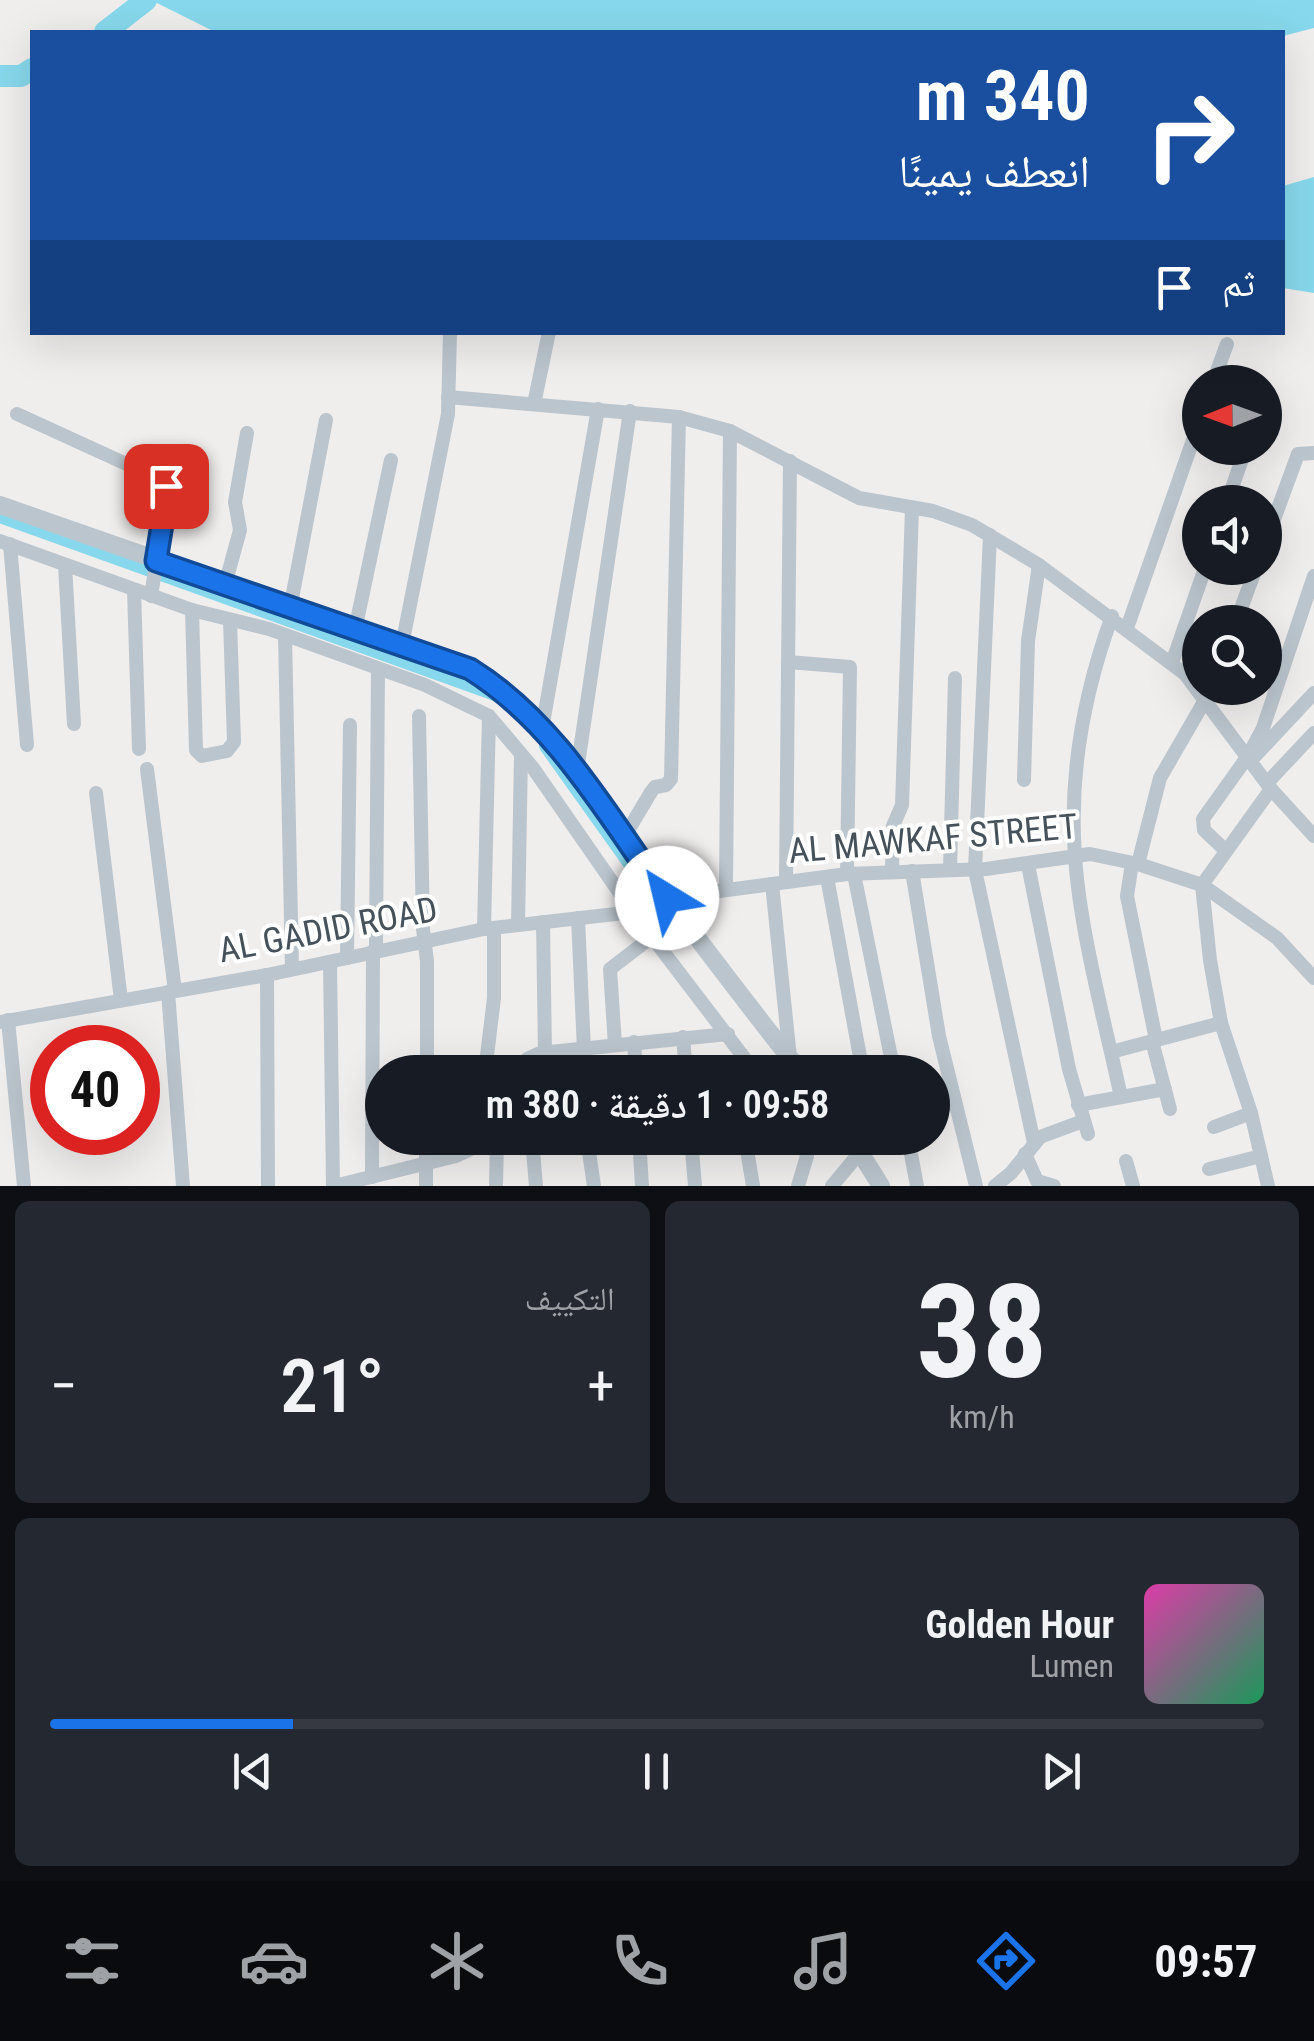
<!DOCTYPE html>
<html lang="ar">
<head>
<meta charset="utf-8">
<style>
	:root { --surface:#171b24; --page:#242831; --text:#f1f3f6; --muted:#9ea1a6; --line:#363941; --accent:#1a73e8 }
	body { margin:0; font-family:"Roboto Condensed","Noto Naskh Arabic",sans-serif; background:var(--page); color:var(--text); direction:rtl; height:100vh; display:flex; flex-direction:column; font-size:38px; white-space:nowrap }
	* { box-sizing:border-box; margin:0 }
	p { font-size:32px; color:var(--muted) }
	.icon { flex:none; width:55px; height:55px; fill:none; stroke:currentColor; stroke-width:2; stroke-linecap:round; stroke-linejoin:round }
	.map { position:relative; height:1186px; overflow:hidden; direction:ltr }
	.sheet { display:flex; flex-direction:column; gap:15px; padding:15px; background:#0d0f14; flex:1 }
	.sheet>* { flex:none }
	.guide { position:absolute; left:30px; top:30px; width:1255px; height:305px; border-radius:0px; box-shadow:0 10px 40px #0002; direction:rtl; background:#1a4fa0; color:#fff; overflow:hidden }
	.needle { width:65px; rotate:269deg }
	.buttons { position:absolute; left:1182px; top:365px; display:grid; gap:20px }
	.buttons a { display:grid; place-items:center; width:100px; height:100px; border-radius:50%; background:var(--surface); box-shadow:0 10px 40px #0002; font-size:50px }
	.speed { position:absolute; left:30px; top:1025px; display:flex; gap:20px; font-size:50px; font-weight:700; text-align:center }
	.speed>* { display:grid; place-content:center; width:130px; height:130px; border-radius:50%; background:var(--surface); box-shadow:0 10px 40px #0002; line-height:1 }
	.speed .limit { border:15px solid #d22; background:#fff; color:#111 }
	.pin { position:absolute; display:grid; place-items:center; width:85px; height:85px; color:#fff; margin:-42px; border-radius:20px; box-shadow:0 5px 15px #0006 }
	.me { position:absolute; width:110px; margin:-55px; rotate:324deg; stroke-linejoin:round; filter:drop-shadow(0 0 8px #0008) }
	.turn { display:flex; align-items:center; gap:35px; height:210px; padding:0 30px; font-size:45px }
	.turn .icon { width:130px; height:130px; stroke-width:2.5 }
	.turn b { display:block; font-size:70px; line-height:85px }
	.then { display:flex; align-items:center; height:95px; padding:0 30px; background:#0003; gap:20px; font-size:38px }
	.big { font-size:75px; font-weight:600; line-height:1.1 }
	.sheet .tile { flex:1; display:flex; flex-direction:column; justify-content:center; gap:15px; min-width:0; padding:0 35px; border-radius:15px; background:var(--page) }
	.sheet .dial { align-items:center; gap:0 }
	.dial b { font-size:130px; line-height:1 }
	.song { display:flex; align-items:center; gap:30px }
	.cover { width:120px; height:120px; border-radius:15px; background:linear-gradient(135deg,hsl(320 70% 55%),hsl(150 70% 35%)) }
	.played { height:10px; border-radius:5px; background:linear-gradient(90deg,var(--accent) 20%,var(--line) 20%) }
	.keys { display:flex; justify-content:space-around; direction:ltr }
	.heat { display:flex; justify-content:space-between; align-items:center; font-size:55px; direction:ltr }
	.sheet .tiles { flex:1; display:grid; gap:15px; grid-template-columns:1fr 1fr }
	.tile:last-child { grid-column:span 2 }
	.trip { position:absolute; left:365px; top:1055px; width:585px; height:100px; border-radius:50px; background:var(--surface); box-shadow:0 10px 40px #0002; font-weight:600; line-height:100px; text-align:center; direction:rtl }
	.tab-bar { display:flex; height:160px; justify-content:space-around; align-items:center; background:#090b0e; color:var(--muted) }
	.tab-bar .icon { width:70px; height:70px }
	.tab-bar .current { color:var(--accent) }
	.tab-bar b { font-size:45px; color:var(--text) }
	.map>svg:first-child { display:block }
	.water { fill:#87d8ec }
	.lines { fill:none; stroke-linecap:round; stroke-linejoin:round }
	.canal { stroke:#87d8ec; stroke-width:14 }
	.river { stroke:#87d8ec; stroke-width:22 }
	.minor { stroke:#bbc5cd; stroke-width:14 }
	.tertiary { stroke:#bbc5cd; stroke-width:18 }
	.route-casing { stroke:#114b97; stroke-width:25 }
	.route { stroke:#1a73e8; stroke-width:18 }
	.labels { text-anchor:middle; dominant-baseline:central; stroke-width:8; stroke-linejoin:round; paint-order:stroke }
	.street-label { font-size:35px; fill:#45515b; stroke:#fff }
</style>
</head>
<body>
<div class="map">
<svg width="1314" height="1186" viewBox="0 0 1314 1186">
	<rect width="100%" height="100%" fill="#f0eded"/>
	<!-- water -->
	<g class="water">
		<polygon points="151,0 1314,0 1314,28 1283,36 1282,32 215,32"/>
		<polygon points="1314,177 1314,293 1283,288 1283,186"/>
	</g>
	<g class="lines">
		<!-- canal -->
		<g class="canal">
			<polyline points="0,516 503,697"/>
			<polyline points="546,746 638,875"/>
		</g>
		<!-- river -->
		<g class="river">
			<polyline points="105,32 146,0"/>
			<polyline points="0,76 21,76 32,69"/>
		</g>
		<!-- minor -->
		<g class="minor">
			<polyline points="1213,382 1227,344"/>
			<polyline points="448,397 679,417 730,431 859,498 933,511 972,525 1039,565 1185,674 1271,789 1314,836"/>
			<polyline points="534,404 549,332"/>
			<polyline points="17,414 157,478 166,486 167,494 151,596"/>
			<polyline points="1227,502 1246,448"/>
			<polyline points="990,535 975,870 1034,1143"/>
			<polyline points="0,541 192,610 269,629 425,685 489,716 533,768 633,912 755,1072"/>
			<polyline points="10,544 27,745"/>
			<polyline points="1265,544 1298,454 1314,453"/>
			<polyline points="65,565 74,724"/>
			<polyline points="225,585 240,530 235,502 247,433"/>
			<polyline points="134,590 139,749"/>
			<polyline points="290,609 326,420"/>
			<polyline points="192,610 196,750 202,756 227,751 234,742 230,620"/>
			<path d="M1112 616C1084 693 1069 775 1075 856 1080 932 1105 1022 1121 1097"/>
			<polyline points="1236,622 1256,568"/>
			<polyline points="1127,628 1200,420"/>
			<polyline points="355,630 391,460"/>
			<polyline points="285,635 292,969"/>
			<polyline points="402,645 448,414 450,332"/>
			<polyline points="788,662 850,667 847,874"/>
			<polyline points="1172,663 1205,568"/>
			<polyline points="419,716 423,929 427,961 427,1072"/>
			<polyline points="542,729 598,409"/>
			<polyline points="1255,756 1314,693"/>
			<polyline points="147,769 175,991"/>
			<polyline points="577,771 630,411"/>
			<polyline points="1024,780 1028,641 1039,565"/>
			<polyline points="1267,783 1314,733"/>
			<polyline points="96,793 121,1000"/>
			<polyline points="623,839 651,792 655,787 666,785 671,779 679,417"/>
			<polyline points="1225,850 1204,830 1203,819 1248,756 1263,728 1314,576"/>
			<polyline points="1132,863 1127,896 1156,1040"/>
			<polyline points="1138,864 1160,778 1212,688"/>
			<polyline points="1028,865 1069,1069 1088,1134"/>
			<polyline points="950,870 955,678"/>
			<polyline points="912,871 939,1036 976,1186"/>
			<polyline points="892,872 893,826 902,805 912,508"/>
			<polyline points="854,874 894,1072"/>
			<polyline points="827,877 860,1057"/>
			<polyline points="786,882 790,461"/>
			<polyline points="772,884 790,1058"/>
			<polyline points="1202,885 1210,960 1221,1023 1251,1113 1268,1186"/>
			<polyline points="1202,885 1271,789"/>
			<polyline points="726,890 730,431"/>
			<polyline points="578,918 584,1050"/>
			<polyline points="543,922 545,1053"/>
			<polyline points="518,925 521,754"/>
			<polyline points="484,929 489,716"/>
			<polyline points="376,950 378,669"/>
			<polyline points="347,958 350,725"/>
			<polyline points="330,962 333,1186"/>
			<polyline points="267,975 268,1186"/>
			<polyline points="168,992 183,1186"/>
			<polyline points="8,1020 24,1186"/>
			<polyline points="0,1022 267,975 484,929 633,912 667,898 847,874 986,869 1090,854 1138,864 1202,885 1277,938 1314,978"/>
			<polyline points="683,1037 686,1072"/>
			<polyline points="1152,1041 1170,1109"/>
			<polyline points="634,1042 636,1072"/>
			<polyline points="615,1045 610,969 653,936"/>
			<polyline points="576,1052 579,1072"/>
			<polyline points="1111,1052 1221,1023"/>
			<polyline points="485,1072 494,998 494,928"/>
			<polyline points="517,1072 527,1059 540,1053 728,1034"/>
			<polyline points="1078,1105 1165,1089"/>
			<polyline points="1214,1127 1251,1113"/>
			<polyline points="426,1138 426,1186"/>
			<polyline points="532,1138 536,1186"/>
			<polyline points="587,1138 594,1186"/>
			<polyline points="639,1138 642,1186"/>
			<polyline points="691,1138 695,1186"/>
			<polyline points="745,1138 753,1186"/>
			<polyline points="908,1138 917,1186"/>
			<polyline points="1025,1154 1037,1181 1054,1186"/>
			<polyline points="1126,1161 1133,1186"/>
			<polyline points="1209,1169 1261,1156"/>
			<polyline points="372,1177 373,951"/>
			<polyline points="334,1186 456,1156 469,1150 481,1138"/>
			<polyline points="496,1186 497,1138"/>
			<polyline points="798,1186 807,1156 801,1138"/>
			<polyline points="832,1186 862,1150"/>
			<polyline points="995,1186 1011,1173 1040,1137 1083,1121"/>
		</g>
		<!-- tertiary -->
		<g class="tertiary">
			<path d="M0 505 470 669C545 715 587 789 637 858 691 930 745 1002 801 1072"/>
			<polyline points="851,1138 881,1186"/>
		</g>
	</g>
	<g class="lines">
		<!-- route casing -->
		<g class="route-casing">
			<path id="route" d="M166 486 167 494 156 561 470 669C557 723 608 817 667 898"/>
		</g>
		<!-- route -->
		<use href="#route" class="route"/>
	</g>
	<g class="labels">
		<!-- street labels -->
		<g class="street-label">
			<text transform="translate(933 839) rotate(-5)">AL MAWKAF STREET</text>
			<text transform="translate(328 930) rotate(-11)">AL GADID ROAD</text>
		</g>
	</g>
</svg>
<div class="buttons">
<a><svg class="needle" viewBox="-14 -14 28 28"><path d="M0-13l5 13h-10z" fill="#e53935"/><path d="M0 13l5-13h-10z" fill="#9ea1a6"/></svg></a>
<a><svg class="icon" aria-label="sound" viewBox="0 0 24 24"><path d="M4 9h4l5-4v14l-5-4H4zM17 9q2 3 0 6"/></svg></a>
<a><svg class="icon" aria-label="search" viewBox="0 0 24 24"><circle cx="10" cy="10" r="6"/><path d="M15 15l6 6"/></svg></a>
</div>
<div class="speed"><div class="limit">40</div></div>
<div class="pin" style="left:166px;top:486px;background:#d93025"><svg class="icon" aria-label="arrive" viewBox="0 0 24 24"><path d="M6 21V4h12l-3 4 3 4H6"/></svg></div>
<svg class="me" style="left:667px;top:898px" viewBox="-20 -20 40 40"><circle r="19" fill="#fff"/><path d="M0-13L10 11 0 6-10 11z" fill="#1a73e8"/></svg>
<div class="trip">09:58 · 1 دقيقة · 380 m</div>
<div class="guide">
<div class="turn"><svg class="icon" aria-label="right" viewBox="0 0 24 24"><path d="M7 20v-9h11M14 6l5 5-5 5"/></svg><div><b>340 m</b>انعطف يمينًا</div></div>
<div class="then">ثم<svg class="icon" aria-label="arrive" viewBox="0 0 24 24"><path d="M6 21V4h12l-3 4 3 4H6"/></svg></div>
</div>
</div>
<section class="sheet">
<div class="tiles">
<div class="tile dial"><b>38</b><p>km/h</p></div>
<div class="tile"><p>التكييف</p>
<div class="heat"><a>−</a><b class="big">21°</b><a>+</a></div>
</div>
<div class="tile">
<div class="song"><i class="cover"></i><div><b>Golden Hour</b><p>Lumen</p></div></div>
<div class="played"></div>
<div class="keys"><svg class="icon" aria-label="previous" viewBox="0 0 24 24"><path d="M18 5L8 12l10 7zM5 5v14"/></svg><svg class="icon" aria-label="pause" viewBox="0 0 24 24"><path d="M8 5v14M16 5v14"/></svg><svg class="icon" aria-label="next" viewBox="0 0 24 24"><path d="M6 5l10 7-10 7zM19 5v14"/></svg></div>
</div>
</div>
</section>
<nav class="tab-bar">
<b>09:57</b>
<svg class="icon current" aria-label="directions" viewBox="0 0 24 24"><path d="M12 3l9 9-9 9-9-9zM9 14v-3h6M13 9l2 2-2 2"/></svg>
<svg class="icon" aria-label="music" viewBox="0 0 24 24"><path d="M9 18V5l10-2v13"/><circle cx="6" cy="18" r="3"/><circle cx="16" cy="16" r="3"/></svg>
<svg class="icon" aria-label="phone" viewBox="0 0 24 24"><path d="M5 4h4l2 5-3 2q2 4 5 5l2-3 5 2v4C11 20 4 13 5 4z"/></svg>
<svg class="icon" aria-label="climate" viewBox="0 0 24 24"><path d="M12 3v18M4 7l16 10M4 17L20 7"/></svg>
<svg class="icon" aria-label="car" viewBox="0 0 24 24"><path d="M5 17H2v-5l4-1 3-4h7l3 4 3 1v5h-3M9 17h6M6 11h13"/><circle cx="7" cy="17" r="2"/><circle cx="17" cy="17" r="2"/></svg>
<svg class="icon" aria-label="filters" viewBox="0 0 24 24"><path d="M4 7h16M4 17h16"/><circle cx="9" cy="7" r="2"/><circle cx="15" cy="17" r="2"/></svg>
</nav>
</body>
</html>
